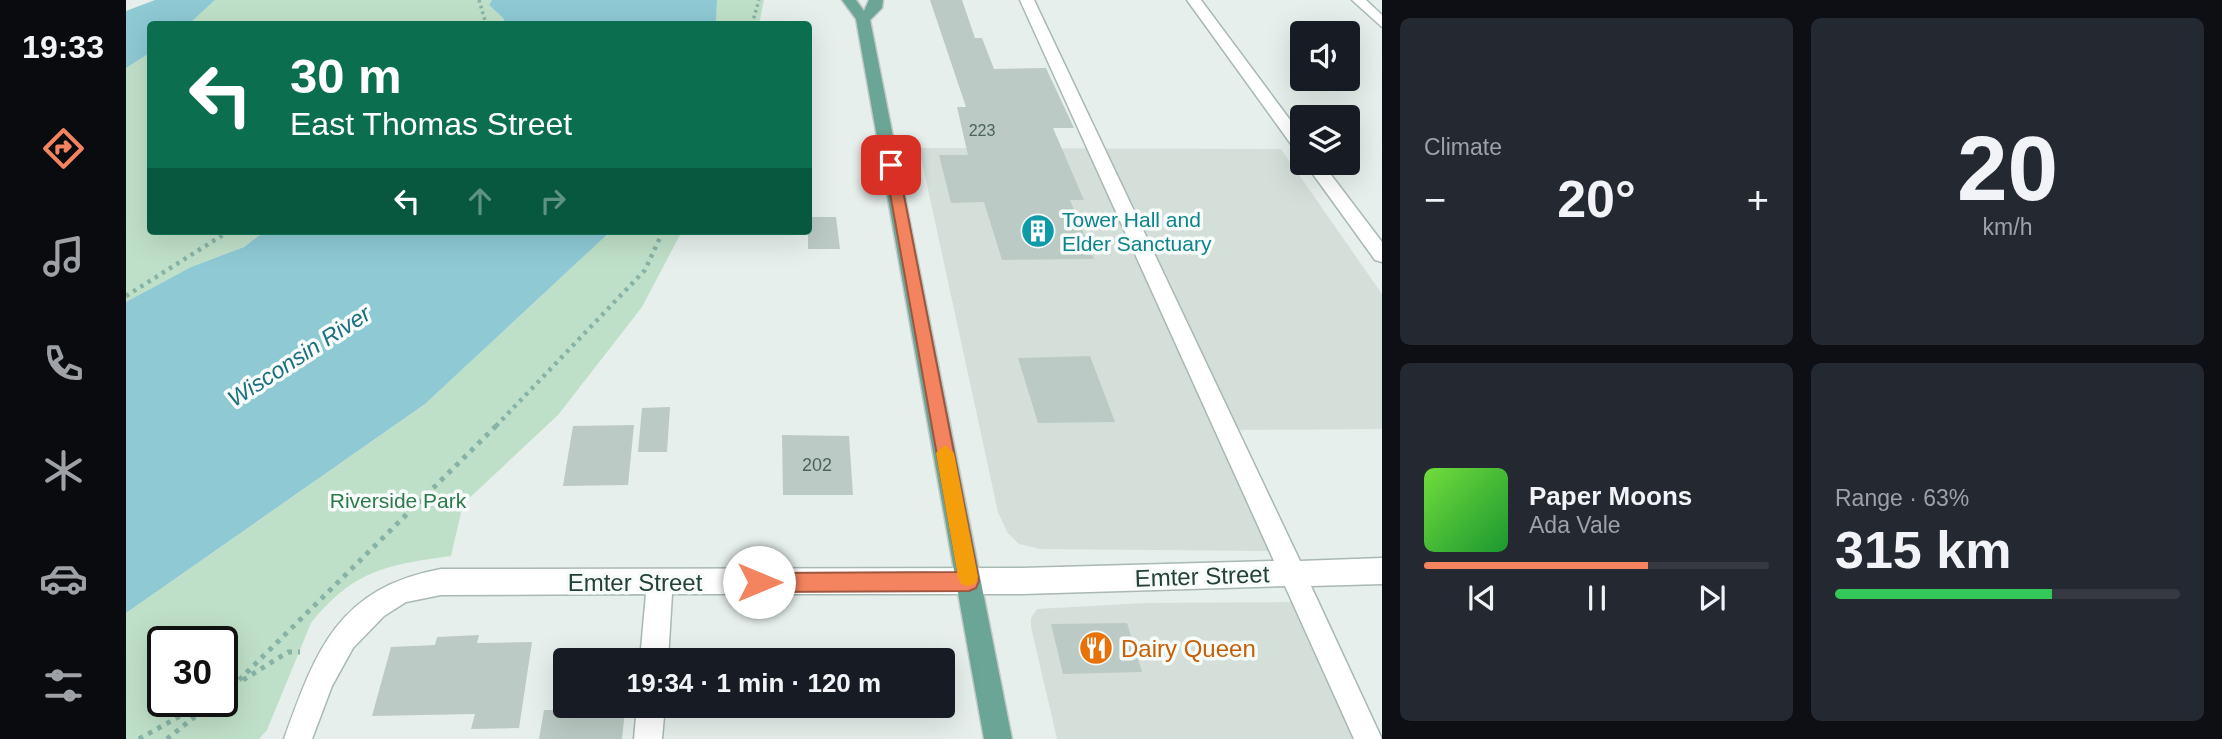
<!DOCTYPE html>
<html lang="en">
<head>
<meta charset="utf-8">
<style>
	:root { --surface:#171b24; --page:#242831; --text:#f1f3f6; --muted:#9ea1a6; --line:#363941; --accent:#f4845f }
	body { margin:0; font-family:Arial,sans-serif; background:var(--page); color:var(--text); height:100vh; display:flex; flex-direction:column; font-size:26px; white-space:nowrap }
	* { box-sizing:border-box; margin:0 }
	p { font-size:23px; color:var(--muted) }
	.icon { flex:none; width:38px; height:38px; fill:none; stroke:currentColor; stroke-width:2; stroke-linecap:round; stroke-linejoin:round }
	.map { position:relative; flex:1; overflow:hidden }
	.panel { display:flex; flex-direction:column; gap:18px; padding:18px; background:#0d0f14; width:840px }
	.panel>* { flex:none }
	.guide { position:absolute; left:21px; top:21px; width:665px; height:214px; border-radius:7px; box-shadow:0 7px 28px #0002; background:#0b6e4f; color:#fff; overflow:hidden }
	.fabs { position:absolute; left:1164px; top:21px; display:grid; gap:14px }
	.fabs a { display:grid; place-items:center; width:70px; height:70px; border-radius:7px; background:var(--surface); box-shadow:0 7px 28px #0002; font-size:35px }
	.speed { position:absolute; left:21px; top:626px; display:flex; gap:14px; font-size:35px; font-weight:700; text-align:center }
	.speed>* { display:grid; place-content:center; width:91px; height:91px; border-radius:50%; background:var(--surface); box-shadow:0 7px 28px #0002; line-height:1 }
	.speed .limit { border:4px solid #111; border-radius:10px; background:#fff; color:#111 }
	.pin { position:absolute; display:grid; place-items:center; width:60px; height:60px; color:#fff; margin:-30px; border-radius:14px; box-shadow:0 4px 10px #0006 }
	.me { position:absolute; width:77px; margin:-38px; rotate:90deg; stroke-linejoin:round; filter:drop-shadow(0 0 5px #0008) }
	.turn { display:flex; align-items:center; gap:24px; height:147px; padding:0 28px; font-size:32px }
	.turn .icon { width:91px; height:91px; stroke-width:2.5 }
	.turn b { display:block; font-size:49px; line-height:60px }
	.lanes { display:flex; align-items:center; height:66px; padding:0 28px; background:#0003; justify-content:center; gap:35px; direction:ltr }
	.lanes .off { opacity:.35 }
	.big { font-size:52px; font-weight:600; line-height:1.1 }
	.panel .widget { flex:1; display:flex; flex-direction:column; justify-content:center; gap:10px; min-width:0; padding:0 24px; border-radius:10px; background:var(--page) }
	.panel .dial { align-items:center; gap:0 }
	.dial b { font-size:91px; line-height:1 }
	.song { display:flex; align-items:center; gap:21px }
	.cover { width:84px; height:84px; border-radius:10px; background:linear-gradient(135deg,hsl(100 70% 55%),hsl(130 70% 35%)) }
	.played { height:7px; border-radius:4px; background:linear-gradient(90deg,var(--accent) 65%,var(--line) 65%) }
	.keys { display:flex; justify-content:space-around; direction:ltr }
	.heat { display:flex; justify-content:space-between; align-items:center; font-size:38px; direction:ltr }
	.charge { height:10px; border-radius:5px; background:linear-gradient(90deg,#34c759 63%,var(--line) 0) }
	.panel .tiles { flex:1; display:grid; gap:18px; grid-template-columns:repeat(2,1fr) }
	.trip { position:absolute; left:427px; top:648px; width:402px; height:70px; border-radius:7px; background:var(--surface); box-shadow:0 7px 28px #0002; font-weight:600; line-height:70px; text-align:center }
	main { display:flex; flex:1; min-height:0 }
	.tab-bar { display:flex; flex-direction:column; width:126px; justify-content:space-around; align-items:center; background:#090b0e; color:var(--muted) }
	.tab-bar .icon { width:49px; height:49px }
	.tab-bar .on { color:var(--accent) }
	.tab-bar b { font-size:32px; color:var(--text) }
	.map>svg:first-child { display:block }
	.built { fill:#d4dfda }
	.green { fill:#bfe0c8; fill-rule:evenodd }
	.water { fill:#8ec9d4 }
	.building { fill:#bbcac4 }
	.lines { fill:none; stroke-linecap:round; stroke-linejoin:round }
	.minor-casing { stroke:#a8b8b2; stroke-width:3 }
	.major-casing { stroke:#c2cac8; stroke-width:3 }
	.path-far2 { stroke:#86b3a5; stroke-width:3.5; stroke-dasharray:2.5 3.5; stroke-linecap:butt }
	.path-far1 { stroke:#86b3a5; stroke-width:4.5; stroke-dasharray:3.5 5; stroke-linecap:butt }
	.path { stroke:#86b3a5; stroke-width:5; stroke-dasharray:4.5 6; stroke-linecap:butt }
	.minor { fill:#fff; fill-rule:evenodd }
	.major { fill:#6aa596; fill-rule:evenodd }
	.route { fill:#f4845f; stroke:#9f563e; stroke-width:2 }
	.slow { fill:#f59e0b }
	.labels { text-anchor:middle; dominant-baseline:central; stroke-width:7; stroke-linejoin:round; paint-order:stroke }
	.far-number-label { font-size:16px; fill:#4a645c }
	.number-label { font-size:18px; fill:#4a645c }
	.culture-label { font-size:21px; fill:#0d838f; stroke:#f7fbf9; text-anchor:start }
	.park-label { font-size:21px; fill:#2d7a4b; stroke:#f7fbf9 }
	.water-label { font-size:23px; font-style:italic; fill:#1c6f80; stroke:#f7fbf9 }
	.near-street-label { font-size:24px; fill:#24423a; stroke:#f7fbf9 }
	.near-food-label { font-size:24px; fill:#c56008; stroke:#f7fbf9; text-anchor:start }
</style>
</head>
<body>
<main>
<nav class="tab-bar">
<b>19:33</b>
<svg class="icon on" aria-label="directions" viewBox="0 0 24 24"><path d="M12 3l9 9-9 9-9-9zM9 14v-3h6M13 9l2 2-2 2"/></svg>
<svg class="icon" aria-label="music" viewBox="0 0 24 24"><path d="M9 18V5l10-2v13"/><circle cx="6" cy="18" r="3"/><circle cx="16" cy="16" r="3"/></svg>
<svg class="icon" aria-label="phone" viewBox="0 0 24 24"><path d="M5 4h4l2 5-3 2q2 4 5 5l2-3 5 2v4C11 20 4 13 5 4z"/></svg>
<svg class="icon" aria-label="climate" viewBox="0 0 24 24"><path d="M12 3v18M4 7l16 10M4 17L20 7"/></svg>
<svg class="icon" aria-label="car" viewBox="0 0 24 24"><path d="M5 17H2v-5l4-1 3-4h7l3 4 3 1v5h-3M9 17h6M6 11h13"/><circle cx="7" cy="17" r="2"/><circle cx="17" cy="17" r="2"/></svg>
<svg class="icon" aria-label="filters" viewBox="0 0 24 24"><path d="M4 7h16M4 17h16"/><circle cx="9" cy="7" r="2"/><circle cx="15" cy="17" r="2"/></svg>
</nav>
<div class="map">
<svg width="1256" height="739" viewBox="0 0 1256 739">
	<rect width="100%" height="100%" fill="#e6efeb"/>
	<!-- built -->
	<g class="built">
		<polygon points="793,148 1155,149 1256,294 1256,429 1089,430 1143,551 914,549 893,544 881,532 872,512"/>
		<polygon points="1166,602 1227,739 931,739 905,627 905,618 911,609 1018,603"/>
	</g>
	<!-- green -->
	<g class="green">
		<polygon points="89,0 366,0 363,5 377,18 379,24 63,24"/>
		<polygon points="591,0 638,0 633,24 590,24"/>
		<polygon points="24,53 24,231 139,231 118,247 65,267 0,302 0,68"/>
		<path d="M485 231H556L516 307 432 415 337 504 325 556C260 565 228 570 185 623L141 730 133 739H0V613L299 404ZM37 642H96V702H37Z"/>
	</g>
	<!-- water -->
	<g class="water">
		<polygon points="29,0 89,0 63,24 24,24 24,53 0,68 0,11"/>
		<polygon points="366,0 591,0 590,24 379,24 377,18 363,5"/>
		<polygon points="139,231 485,231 299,404 0,613 0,302 65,267 118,247"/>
	</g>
	<!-- building -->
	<g class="building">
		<polygon points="804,0 836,0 849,38 856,38 868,69 920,68 948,128 927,128 958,200 944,200 968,259 876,260 858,202 825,203 813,155 842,155 831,107 840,107"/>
		<polygon points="682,217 710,217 714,249 682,249"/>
		<polygon points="964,356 989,422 912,423 892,358"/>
		<polygon points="544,407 541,452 512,452 516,408"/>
		<polygon points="508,425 502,485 437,486 447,426"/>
		<polygon points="656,435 723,436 727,495 657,495"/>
		<polygon points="1001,623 1016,672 937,674 925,624"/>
		<polygon points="353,635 351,643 406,642 393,728 345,729 349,714 246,716 265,647 309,645 311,637"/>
		<polygon points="418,710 499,710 496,739 413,739"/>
	</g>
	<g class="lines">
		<!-- minor casing -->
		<g class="minor-casing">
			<g id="minor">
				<path d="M894 0H908L1174 561 1256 558V584L1185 586 1256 739H1228L1159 586 896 594H546L542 660H514L520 594 315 595 280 602 258 616 227 648 206 686 186 739H158C190 650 212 588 315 569L896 568 1148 561Z"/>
				<polygon points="1061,0 1075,0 1176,136 1176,152 1170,151"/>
				<polygon points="1226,0 1240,0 1256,15 1256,27"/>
				<polygon points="1179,163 1196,163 1256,242 1256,262 1249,260"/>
				<polygon points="511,705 539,705 536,739 508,739"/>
			</g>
		</g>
		<!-- major casing -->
		<g class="major-casing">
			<polygon id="major" points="716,0 730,0 738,11 743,0 757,0 756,8 744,20 886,739 858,739 730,19"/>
		</g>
		<!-- path-far2 -->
		<g class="path-far2">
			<polyline points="353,0 360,24"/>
			<polyline points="626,24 633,0"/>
		</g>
		<!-- path-far1 -->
		<g class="path-far1">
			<polyline points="0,296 103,231"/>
			<polyline points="370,426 519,270 537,231"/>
		</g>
		<!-- path -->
		<g class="path">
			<polyline points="117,680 162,652 174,652"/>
			<polyline points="96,692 108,685 372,424"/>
			<polyline points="13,739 79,702"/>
			<polyline points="41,739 87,702"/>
		</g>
		<!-- minor -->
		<use href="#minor" class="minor"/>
		<!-- major -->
		<use href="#major" class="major"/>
	</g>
	<!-- route -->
	<polygon class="route" points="765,161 772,165 853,581 850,588 843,591 633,592 626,589 624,582 626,575 633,573 832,572 759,165"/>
	<!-- slow -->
	<polygon class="slow" points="819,445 828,453 852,577 849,584 842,586 835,584 832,577 810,453"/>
	<!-- icons -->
	<defs>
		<g id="building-disc" transform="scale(1.75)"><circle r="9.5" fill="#0f9aa8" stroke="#f7fbf9"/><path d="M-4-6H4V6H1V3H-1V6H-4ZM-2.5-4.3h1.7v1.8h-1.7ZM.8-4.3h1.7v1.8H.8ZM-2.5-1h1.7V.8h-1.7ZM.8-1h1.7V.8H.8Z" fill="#fff"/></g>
		<g id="restaurant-disc" transform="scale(1.75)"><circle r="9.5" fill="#e8710a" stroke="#f7fbf9"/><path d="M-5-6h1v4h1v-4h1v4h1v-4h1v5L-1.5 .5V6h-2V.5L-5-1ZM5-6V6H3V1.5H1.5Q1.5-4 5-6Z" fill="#fff"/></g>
	</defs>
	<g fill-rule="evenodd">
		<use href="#building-disc" x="912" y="231"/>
		<use href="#restaurant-disc" x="970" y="648"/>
	</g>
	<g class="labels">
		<!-- far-number labels -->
		<g class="far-number-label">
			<text x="856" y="130">223</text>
		</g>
		<!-- number labels -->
		<g class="number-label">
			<text x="691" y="465">202</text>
		</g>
		<!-- culture labels -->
		<g class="culture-label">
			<text x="936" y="219">Tower Hall and<tspan x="936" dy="24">Elder Sanctuary</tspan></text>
		</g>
		<!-- park labels -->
		<g class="park-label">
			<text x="272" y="500">Riverside Park</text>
		</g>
		<!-- water labels -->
		<g class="water-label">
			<text transform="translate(173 356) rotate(-33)">Wisconsin River</text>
		</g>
		<!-- near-street labels -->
		<g class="near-street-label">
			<text transform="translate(1076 576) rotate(-2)">Emter Street</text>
			<text x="509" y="582">Emter Street</text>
		</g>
		<!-- near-food labels -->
		<g class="near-food-label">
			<text x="995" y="648">Dairy Queen</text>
		</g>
	</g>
</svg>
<div class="fabs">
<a><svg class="icon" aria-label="sound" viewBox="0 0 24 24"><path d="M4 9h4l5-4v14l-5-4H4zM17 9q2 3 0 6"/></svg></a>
<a><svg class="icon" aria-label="layers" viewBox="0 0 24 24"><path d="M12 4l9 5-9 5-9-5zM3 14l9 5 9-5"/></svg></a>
</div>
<div class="speed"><div class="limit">30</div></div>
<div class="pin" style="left:765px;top:165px;background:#d93025"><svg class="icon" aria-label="arrive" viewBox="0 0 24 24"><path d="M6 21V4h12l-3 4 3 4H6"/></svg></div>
<svg class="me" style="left:633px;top:582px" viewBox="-20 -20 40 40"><circle r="19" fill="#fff"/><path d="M0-13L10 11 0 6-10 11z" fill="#f4845f"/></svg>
<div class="trip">19:34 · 1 min · 120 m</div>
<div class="guide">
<div class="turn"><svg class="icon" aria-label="left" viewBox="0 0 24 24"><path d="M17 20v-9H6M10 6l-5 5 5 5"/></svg><div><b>30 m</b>East Thomas Street</div></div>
<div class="lanes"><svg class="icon" aria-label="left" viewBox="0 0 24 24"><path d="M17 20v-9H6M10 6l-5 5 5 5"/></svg><svg class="icon off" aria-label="ahead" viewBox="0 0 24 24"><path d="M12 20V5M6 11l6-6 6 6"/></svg><svg class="icon off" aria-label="right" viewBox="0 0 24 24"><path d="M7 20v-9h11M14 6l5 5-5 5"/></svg></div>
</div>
</div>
<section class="panel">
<div class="tiles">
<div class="widget"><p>Climate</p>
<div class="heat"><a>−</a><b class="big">20°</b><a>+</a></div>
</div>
<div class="widget dial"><b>20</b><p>km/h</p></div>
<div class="widget">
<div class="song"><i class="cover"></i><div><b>Paper Moons</b><p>Ada Vale</p></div></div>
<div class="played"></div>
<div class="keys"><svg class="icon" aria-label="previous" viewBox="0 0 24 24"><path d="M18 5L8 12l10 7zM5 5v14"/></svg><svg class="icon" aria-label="pause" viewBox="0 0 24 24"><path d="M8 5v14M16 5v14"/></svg><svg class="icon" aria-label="next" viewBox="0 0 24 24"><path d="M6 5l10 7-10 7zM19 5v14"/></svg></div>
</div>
<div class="widget"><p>Range · 63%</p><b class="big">315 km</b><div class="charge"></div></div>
</div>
</section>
</main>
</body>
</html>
